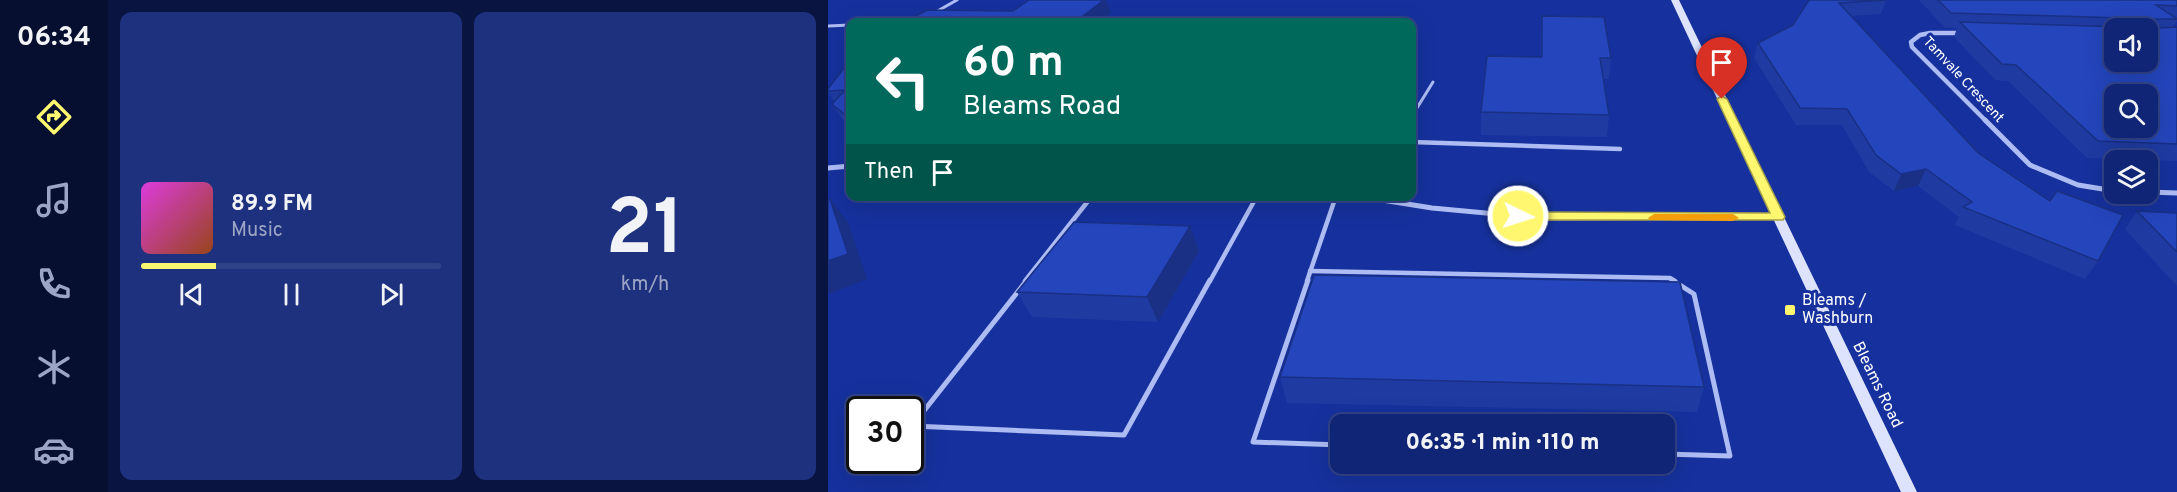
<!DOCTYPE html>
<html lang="en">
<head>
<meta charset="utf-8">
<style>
	:root { --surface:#102576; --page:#1e317e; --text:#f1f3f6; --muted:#9ca5c5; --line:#304288; --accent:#fff76f }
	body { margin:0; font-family:Overpass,sans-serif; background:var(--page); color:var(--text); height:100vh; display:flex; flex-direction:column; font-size:22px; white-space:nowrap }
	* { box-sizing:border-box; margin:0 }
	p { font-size:20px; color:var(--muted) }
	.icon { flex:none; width:33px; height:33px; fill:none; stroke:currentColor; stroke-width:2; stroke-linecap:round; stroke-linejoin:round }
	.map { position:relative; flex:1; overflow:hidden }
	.drawer { display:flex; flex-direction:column; gap:12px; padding:12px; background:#091441; width:720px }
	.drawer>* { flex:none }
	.banner { position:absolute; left:18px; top:18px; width:570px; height:183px; border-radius:12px; box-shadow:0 6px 24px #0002,0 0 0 2px var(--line); background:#00695c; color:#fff; overflow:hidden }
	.buttons { position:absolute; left:1276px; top:18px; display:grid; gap:12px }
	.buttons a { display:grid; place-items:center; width:54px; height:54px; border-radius:12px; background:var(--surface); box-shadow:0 6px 24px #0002,0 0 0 2px var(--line); font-size:30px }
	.speed { position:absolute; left:18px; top:396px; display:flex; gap:12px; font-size:30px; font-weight:700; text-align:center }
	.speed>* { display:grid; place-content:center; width:78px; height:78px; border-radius:50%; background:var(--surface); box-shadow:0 6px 24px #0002,0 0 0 2px var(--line); line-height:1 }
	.speed .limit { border:3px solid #111; border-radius:9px; background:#fff; color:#111 }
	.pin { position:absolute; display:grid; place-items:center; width:51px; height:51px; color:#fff; margin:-62px -26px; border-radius:50% 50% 50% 0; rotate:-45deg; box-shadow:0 0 6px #0007 }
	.pin .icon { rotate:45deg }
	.me { position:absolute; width:66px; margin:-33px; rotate:94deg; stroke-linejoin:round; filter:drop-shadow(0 0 4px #0008) }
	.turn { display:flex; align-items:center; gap:21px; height:126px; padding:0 18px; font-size:27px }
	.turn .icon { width:78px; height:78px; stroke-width:2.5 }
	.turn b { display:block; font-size:42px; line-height:51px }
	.then { display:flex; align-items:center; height:57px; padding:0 18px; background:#0003; gap:12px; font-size:22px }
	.drawer .tile { flex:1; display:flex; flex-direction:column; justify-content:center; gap:9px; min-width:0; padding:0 21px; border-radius:12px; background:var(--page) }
	.drawer .dial { align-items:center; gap:0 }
	.dial b { font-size:78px; line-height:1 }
	.song { display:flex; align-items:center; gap:18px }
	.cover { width:72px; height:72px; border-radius:9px; background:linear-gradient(135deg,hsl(300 70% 55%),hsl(20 70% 35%)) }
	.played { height:6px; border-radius:3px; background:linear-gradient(90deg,var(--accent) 25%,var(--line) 25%) }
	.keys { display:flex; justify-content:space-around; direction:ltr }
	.drawer .tiles { flex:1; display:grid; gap:12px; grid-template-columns:repeat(2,1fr) }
	.trip { position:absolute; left:502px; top:414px; width:345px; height:60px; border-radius:12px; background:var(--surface); box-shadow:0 6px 24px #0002,0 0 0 2px var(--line); font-weight:800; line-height:60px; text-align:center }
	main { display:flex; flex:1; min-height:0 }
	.menu { display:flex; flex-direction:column; width:108px; justify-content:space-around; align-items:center; background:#060f2f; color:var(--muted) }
	.menu .icon { width:42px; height:42px }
	.menu .active { color:var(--accent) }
	.menu b { font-size:27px; color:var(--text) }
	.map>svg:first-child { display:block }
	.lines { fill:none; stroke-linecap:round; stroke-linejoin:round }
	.service-far2 { stroke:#adbcf3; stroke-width:3 }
	.service-far1 { stroke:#adbcf3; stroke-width:4.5 }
	.service { stroke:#adbcf3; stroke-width:5 }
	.minor-far1 { stroke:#adbcf3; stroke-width:4.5 }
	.minor { stroke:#adbcf3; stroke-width:5 }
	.secondary { fill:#dde3fd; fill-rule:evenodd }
	.wall { fill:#1f3ba2 }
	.shaded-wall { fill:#193084 }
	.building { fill:#2445bc; stroke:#193084; stroke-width:1.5; fill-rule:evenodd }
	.route { fill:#fff76f; stroke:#a6a148; stroke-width:1.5 }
	.slow { fill:#f59e0b }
	.poi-dot { fill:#fff76f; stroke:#16319d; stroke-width:2 }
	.labels { text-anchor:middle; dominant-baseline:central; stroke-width:6; stroke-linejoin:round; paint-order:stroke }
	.far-street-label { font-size:14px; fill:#fff; stroke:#16319d }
	.poi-label { font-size:16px; fill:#fff; stroke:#16319d; text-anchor:start }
	.street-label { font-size:16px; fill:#fff; stroke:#16319d }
</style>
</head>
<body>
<main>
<nav class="menu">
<b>06:34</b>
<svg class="icon active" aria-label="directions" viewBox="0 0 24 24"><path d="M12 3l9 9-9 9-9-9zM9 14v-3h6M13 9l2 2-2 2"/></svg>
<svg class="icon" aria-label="music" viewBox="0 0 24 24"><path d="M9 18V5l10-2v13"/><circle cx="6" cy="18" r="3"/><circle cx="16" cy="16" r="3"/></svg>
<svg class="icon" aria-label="phone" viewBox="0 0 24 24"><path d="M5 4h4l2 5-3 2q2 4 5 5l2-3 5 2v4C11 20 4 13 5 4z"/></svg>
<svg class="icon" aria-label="climate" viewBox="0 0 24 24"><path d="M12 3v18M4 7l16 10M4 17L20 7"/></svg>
<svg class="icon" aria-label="car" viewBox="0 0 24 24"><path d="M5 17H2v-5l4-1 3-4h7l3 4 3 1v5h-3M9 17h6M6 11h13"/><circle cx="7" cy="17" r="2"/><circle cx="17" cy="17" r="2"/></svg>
</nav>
<section class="drawer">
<div class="tiles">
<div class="tile">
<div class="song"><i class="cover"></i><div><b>89.9 FM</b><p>Music</p></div></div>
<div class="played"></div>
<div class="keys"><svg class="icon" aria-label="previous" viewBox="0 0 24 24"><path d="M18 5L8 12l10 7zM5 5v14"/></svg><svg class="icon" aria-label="pause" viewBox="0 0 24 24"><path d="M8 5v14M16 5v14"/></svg><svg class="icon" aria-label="next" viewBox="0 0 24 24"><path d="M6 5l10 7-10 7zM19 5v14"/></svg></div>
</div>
<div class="tile dial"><b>21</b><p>km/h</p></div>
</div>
</section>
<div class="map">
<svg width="1349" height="492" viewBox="0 0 1349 492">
	<rect width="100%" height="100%" fill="#16319d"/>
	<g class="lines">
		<!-- service-far2 -->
		<g class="service-far2">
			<polyline points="106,13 129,0"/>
			<polyline points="68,22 84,22"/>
			<polyline points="0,26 22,25"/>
			<polyline points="584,116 605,82"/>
		</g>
		<!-- service-far1 -->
		<g class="service-far1">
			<polyline points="584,142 792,149"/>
			<polyline points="482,271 842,278 847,281"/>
			<polyline points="197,281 264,196"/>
			<polyline points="382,281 429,196"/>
			<polyline points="479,281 508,196"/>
		</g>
		<!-- service -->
		<g class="service">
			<polyline points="199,280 84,426 296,435 382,280"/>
			<polyline points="480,280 425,442 513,445"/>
			<polyline points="837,454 902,456 866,294 844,280"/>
		</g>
		<!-- minor-far1 -->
		<polyline class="minor-far1" points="1133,33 1102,33 1092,35 1083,42 1084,47 1158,121"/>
		<!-- minor -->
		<g class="minor">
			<polyline points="1157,120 1202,165 1250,185 1287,191"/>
			<polyline points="0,168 22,166"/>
			<polyline points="1320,192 1349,193"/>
			<polyline points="529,196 604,208 711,218 950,217"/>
		</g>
		<!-- secondary -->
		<polygon class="secondary" points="843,0 851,0 1089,492 1073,492"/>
	</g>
	<!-- wall -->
	<g class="wall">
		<polygon points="981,0 1058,0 1053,14 1023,16 1150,153 1270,261 1257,279 1127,225 1131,217 1090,186 1066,191 1041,172 1014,125 968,125 926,58 930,43 965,25"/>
		<polygon points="1091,0 1349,0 1349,21 1345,27 1349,27 1349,161 1259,158 1180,81 1167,80 1126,37 1129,28 1117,28"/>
		<polygon points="714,16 783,58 781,79 776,79 781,115 779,137 653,135 653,112 713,57"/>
		<polygon points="22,60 22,127 15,120 4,104 6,101 0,92 0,89"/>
		<polygon points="1309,211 1349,213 1349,286 1297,229"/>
		<polygon points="371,251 330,322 204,317 189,292"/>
		<polygon points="452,377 876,387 869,412 459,403"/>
	</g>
	<!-- shaded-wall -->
	<g class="shaded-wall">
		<polygon points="276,0 278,0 283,13 271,22 247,22"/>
		<polygon points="1098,169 1090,186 1066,191 1073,174"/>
		<polygon points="2,199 20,223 39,279 0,294 0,261"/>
		<polygon points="362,226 371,251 330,322 319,297"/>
	</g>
	<!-- building -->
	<g class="building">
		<polygon points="201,0 276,0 247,22 77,22 99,10 185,11"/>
		<polygon points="981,0 1058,0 1011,3 1150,153 1222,201 1229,191 1295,215 1270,261 1135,207 1144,202 1098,169 1073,174 1048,155 1019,109 972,108 930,43 965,25"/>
		<path d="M1110 0H1349V6L1328 5 1349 19H1328L1325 25 1329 28 1349 27V144L1270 141 1188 65 1174 64 1132 22 1295 27 1299 21 1295 18 1123 13ZM1287 28H1320V62H1287ZM1287 94H1320V128H1287Z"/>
		<polygon points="714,16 776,17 783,58 772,58 781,115 653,112 659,56 714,57"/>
		<polygon points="22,60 22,119 4,104 17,90 0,91 0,89"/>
		<polygon points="0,199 2,199 20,254 0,261"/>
		<polygon points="1309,211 1349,213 1349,252"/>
		<polygon points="246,222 362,226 319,297 189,292"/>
		<polygon points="486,275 852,282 876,387 452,377"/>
	</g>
	<!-- route -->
	<polygon class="route" points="894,96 899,99 957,217 955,220 690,220 683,216 690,212 942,213 889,99"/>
	<!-- slow -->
	<polygon class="slow" points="826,214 905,214 911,218 905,221 822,220 820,218"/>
	<!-- markers -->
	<rect class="poi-dot" x="956" y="304" width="12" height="12" rx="3"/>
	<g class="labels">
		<!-- far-street labels -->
		<g class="far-street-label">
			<text transform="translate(1135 80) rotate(47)">Tamvale Crescent</text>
		</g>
		<!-- poi labels -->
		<g class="poi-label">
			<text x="974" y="301">Bleams /<tspan x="974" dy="18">Washburn</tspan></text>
		</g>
		<!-- street labels -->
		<g class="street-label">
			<text transform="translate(1049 385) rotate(64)">Bleams Road</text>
		</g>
	</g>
</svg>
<div class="buttons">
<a><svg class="icon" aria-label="sound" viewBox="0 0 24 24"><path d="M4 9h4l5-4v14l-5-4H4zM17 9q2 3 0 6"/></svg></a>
<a><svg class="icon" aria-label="search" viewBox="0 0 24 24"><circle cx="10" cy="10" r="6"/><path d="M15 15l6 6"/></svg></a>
<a><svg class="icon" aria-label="layers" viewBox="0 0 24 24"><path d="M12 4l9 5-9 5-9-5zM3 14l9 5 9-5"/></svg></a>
</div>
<div class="speed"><div class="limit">30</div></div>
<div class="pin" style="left:894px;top:99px;background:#d93025"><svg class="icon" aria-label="arrive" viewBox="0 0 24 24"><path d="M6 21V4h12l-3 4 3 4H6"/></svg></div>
<svg class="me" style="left:690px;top:216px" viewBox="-20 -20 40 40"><circle r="17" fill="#fff76f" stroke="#fff" stroke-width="3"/><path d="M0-11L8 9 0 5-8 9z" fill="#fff"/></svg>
<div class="trip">06:35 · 1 min · 110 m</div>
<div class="banner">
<div class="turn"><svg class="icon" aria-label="left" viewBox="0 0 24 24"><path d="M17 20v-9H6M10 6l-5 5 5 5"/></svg><div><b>60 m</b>Bleams Road</div></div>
<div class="then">Then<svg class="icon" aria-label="arrive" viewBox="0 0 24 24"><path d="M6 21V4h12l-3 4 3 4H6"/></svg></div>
</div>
</div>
</main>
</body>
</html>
